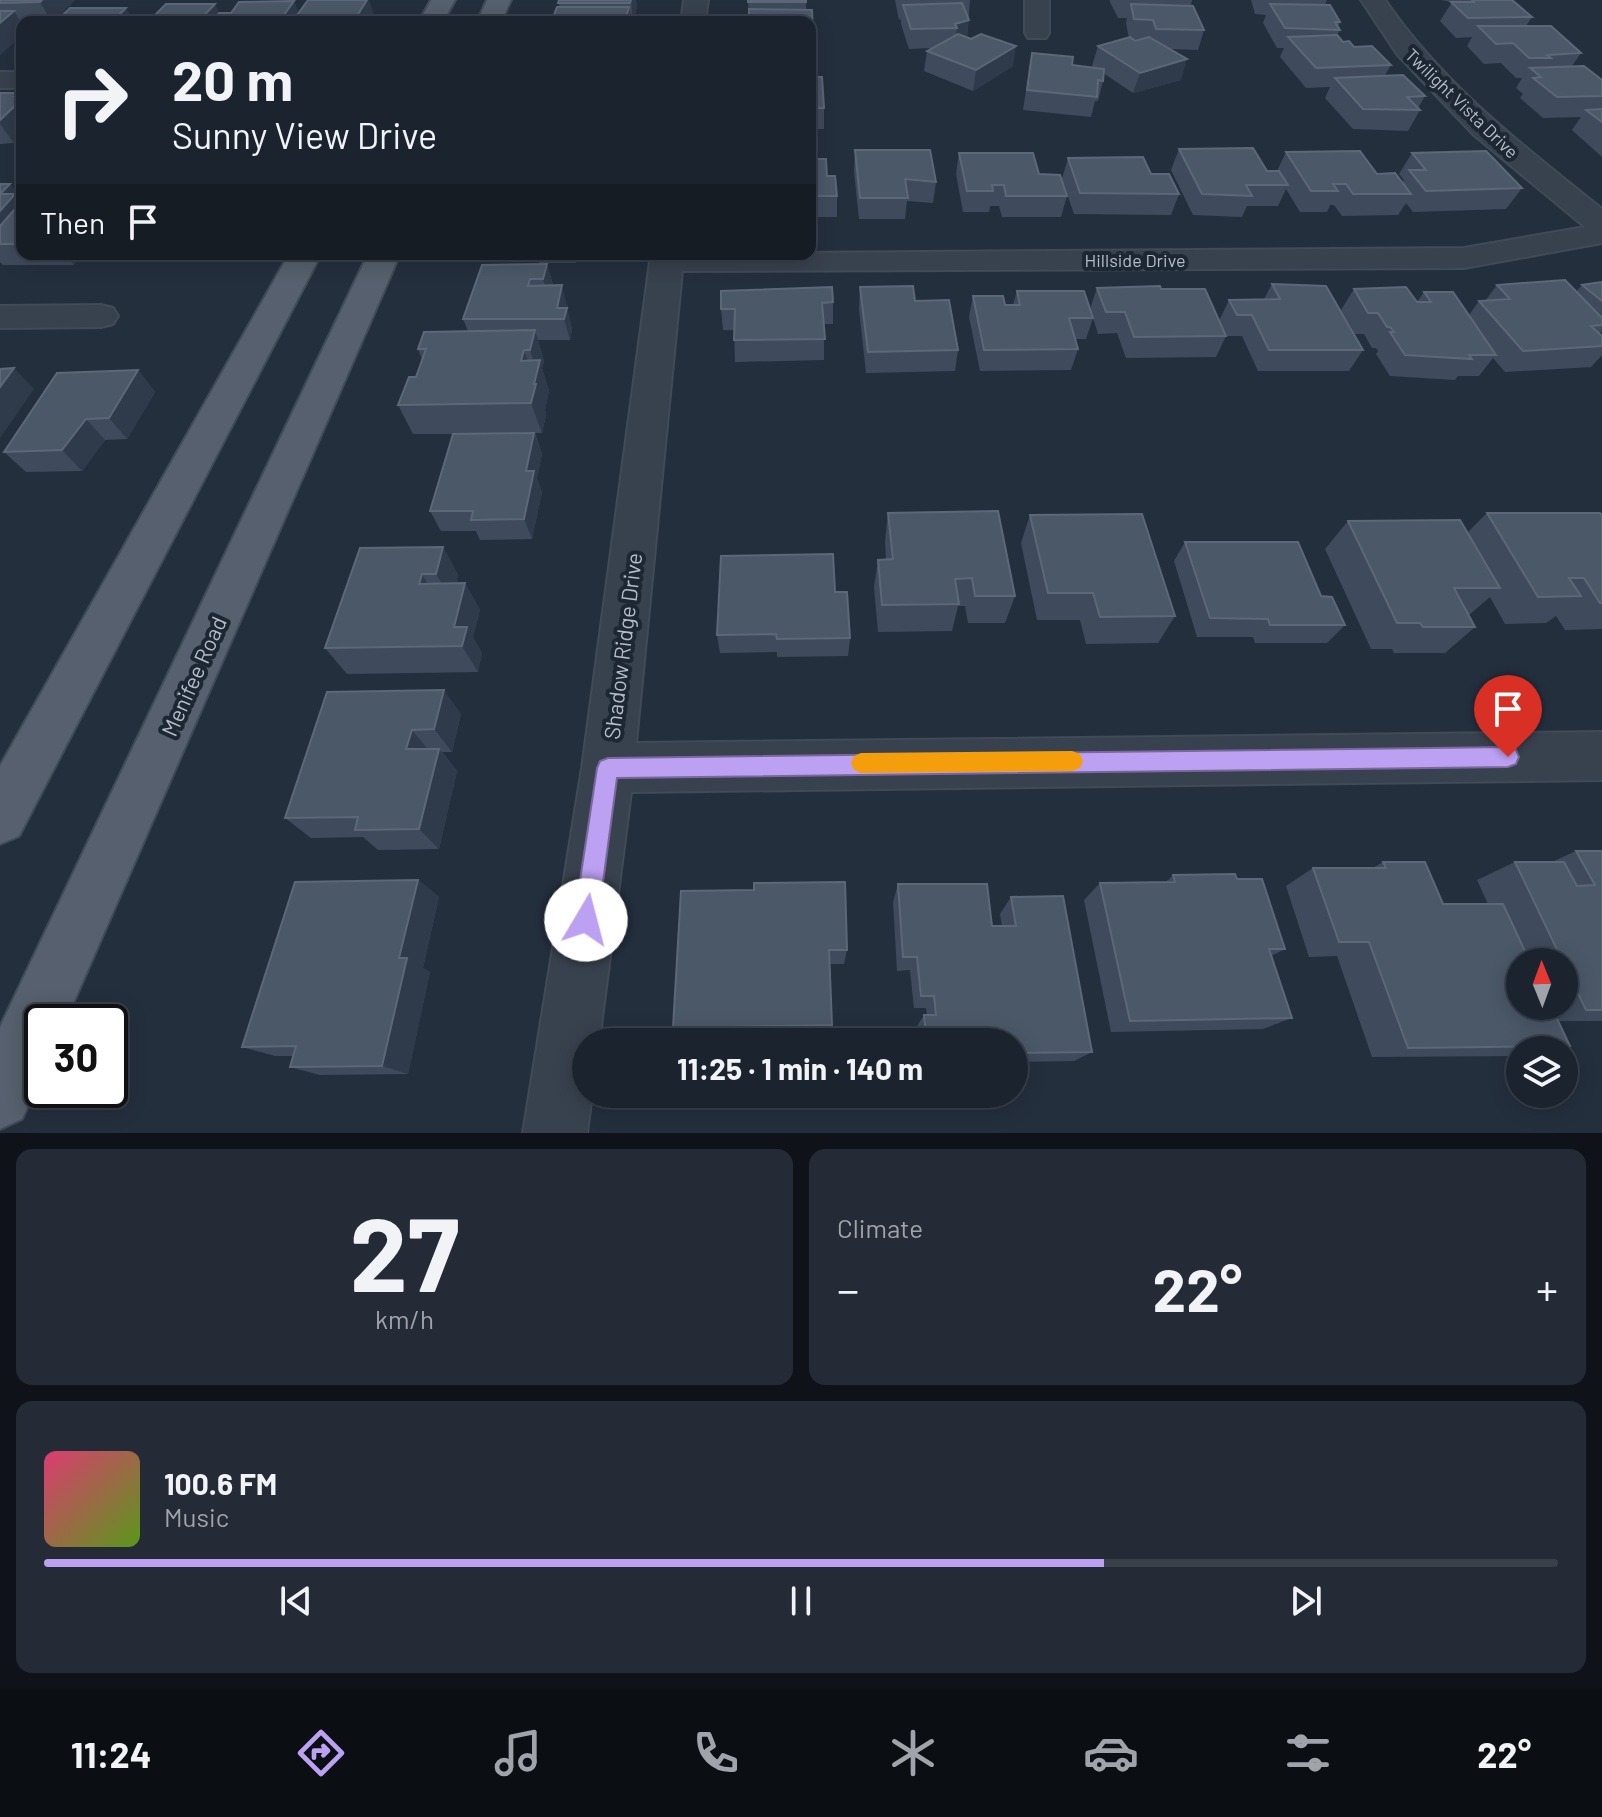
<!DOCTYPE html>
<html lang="en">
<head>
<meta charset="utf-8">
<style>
	:root { --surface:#1b232e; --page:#242b36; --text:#f1f3f6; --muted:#a0a4aa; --line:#39404a; --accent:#bca0f2 }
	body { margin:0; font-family:Barlow,sans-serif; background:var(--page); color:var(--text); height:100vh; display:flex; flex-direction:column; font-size:30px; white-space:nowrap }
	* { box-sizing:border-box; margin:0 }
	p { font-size:26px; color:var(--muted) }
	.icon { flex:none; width:44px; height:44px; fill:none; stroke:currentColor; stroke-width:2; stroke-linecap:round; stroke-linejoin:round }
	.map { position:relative; height:1133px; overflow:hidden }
	.panel { display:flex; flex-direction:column; gap:16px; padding:16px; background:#0f1319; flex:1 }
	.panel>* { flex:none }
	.top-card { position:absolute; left:16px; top:16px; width:800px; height:244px; border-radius:16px; box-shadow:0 4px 20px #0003,0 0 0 2px var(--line); background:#1b232e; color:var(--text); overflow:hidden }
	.needle { width:52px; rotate:359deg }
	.buttons { position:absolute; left:1506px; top:948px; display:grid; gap:16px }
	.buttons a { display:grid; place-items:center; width:72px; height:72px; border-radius:50%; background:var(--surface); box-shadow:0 4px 20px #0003,0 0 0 2px var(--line); font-size:40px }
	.speed { position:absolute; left:24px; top:1004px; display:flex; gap:16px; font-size:40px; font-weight:700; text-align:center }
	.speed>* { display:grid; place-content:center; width:104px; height:104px; border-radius:50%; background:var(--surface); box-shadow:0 4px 20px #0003,0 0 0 2px var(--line); line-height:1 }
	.speed .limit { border:4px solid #111; border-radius:12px; background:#fff; color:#111 }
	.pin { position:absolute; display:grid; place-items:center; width:68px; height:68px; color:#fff; margin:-82px -34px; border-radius:50% 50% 50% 0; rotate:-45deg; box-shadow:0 0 8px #0007 }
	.pin .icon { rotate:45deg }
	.me { position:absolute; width:88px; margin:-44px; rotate:8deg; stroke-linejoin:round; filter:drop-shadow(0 0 6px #0008) }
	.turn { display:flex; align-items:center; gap:28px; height:168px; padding:0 24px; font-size:36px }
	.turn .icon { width:104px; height:104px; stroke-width:2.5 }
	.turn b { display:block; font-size:56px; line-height:68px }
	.then { display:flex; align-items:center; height:76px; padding:0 24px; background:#0003; gap:16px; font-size:30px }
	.big { font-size:60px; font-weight:700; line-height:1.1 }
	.panel .widget { flex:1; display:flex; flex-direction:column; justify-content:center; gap:12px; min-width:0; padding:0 28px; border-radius:16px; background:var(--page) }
	.panel .dial { align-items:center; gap:0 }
	.dial b { font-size:104px; line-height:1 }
	.song { display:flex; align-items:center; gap:24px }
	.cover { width:96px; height:96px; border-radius:12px; background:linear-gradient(135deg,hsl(340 70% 55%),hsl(90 70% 35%)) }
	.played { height:8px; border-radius:4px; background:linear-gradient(90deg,var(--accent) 70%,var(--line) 70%) }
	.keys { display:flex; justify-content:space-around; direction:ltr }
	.heat { display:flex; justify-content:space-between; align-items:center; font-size:44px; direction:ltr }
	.panel .tiles { flex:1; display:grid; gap:16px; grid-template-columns:1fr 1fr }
	.widget:last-child { grid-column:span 2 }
	.trip { position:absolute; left:572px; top:1028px; width:456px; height:80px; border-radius:40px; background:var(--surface); box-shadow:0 4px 20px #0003,0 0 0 2px var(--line); font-weight:700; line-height:80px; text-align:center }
	.tab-bar { display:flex; height:128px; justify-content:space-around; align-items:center; background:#0b0e12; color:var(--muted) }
	.tab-bar .icon { width:56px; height:56px }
	.tab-bar .selected { color:var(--accent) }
	.tab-bar b { font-size:36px; color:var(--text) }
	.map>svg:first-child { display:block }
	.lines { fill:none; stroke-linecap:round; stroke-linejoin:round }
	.street-casing { stroke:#414a57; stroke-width:4 }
	.primary-casing { stroke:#414a57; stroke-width:4 }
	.street { fill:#38414e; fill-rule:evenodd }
	.primary { fill:#56606e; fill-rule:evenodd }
	.wall { fill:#3f4b5c; fill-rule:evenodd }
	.shaded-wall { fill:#2f3b4b }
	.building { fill:#4b5868; stroke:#5c6777; stroke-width:2 }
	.route { fill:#bca0f2; stroke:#7a689d; stroke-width:2 }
	.slow { fill:#f59e0b }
	.labels { text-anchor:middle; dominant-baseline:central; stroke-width:8; stroke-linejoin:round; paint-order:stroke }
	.far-street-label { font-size:18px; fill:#b4bcc9; stroke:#1d2633 }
	.street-label { font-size:22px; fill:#b4bcc9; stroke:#1d2633 }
</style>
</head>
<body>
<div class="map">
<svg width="1602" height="1133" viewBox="0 0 1602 1133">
	<rect width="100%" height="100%" fill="#242f3e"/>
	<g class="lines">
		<!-- street casing -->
		<g class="street-casing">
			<g id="street">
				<polygon points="684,0 708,0 705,22 681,22"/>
				<polygon points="1025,0 1049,0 1049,33 1046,38 1028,38 1025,33"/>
				<path d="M1361 0H1385C1444 86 1522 145 1602 209V243L1464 268 682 271 636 743 1602 732V780L631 792 599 1042H586V1094H592L587 1133H523L582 768 651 254 1464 248 1585 227 1474 135 1397 54Z"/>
				<rect x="0" y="72" width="22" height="16"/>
				<polygon points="101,305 113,308 118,316 113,324 101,327 0,328 0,306"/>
			</g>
		</g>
		<!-- primary casing -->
		<g class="primary-casing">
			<g id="primary">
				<polygon points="431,0 455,0 443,22 419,22"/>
				<polygon points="487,0 511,0 501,22 477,22"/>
				<polygon points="289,254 321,254 19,836 0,844 0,766"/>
				<polygon points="368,254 400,254 65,1022 42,1022 42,1075 22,1119 0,1129 0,1027"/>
			</g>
		</g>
		<!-- street -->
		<use href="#street" class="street"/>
		<!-- primary -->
		<use href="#primary" class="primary"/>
	</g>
	<!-- wall -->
	<g class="wall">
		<polygon points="0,0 75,0 52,22 21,22 22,35 0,55"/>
		<polygon points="559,0 636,0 637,7 633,22 551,22 559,7"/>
		<polygon points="748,0 806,0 806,10 812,10 813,41 815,41 816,77 824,108 824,129 810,129 810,22 749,22"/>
		<polygon points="895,0 970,0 967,38 1013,66 973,91 924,71 927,51 931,48 909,49 901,24 901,19 899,20"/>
		<polygon points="1110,0 1192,0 1191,5 1204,30 1198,50 1170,49 1181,80 1133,93 1103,73 1103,81 1098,101 1095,101 1091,117 1023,110 1032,53 1072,65 1095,68 1092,66 1098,46 1129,38 1126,23 1127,18 1118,18 1110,2"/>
		<polygon points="1251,0 1327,0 1325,5 1340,22 1338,27 1340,30 1337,35 1343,42 1391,65 1385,75 1425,96 1418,108 1420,110 1408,131 1353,129 1325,98 1330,87 1306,88 1280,57 1284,48 1277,48 1263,23 1266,15 1255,14"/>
		<polygon points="1441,0 1512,0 1532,17 1526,26 1581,53 1572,66 1602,80 1602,157 1572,130 1581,117 1543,118 1520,98 1523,94 1516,88 1522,78 1516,78 1501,63 1484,64 1467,46 1472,37 1456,38 1440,21 1452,2"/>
		<polygon points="0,93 19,93 22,96 22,135 14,143 0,144"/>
		<polygon points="1179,149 1267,171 1277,171 1286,152 1377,174 1402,182 1404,180 1399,174 1412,153 1522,188 1506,209 1413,212 1406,203 1398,215 1342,216 1334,205 1330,205 1327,212 1300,212 1286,189 1278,206 1247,206 1242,217 1193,215 1171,170"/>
		<polygon points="855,150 936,182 933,203 907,201 905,219 859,219 854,171"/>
		<polygon points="959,153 1039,174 1067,196 1061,217 1002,217 999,206 990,206 989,212 963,212 956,174"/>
		<polygon points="1068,158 1151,174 1179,194 1171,215 1074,214 1062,179"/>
		<polygon points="810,159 827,176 837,196 837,217 810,217"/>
		<polygon points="0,184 22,199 22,254 83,254 74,265 3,265 0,262"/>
		<polygon points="493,254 578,254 576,263 539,263 538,258 495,258"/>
		<polygon points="547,264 553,285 568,307 567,310 572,329 570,340 538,340 544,361 542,368 549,391 545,410 546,415 542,433 535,433 542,454 537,478 542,492 532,539 480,540 476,531 441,531 430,511 453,434 413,434 398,405 416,377 422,359 418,349 468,331 463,319"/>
		<polygon points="1602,282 1602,331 1599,334 1602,336 1602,355 1591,367 1505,372 1493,358 1479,376 1458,376 1455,380 1390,376 1376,354 1378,351 1376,348 1372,348 1364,334 1355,334 1341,310 1354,289 1417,302 1424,292 1469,315 1479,301 1485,301 1497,285 1576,292 1582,285"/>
		<polygon points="1272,284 1363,350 1349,371 1258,371 1242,336 1227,336 1219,321 1229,300 1264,299"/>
		<polygon points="860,287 915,301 958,350 955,371 866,373 859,309"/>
		<polygon points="1097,288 1161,289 1226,336 1216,357 1126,358 1117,333 1098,334 1093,318 1086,339 1075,339 1078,349 1071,370 980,371 969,317 973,296 1005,305 1013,305 1017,291 1090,309"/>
		<polygon points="833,302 833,324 824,324 824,360 735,362 734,330 723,330 721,309"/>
		<polygon points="138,370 155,392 127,439 105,440 82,471 26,472 4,452"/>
		<polygon points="888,513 1015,596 1005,623 968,623 965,606 958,606 952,631 878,632 874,587 878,560 886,559 885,541"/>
		<polygon points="1487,513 1602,515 1602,629 1565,630 1556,616 1546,623 1505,624 1490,597 1469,615 1475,627 1445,653 1394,653 1392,649 1371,649 1325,549 1348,521 1467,533"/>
		<polygon points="1030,515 1175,616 1158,643 1086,644 1080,620 1037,620 1021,543"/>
		<polygon points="1185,542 1321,596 1345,625 1327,643 1255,643 1253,637 1197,637 1174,561"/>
		<polygon points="443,547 458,575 456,583 465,583 480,610 473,637 482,653 478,672 347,674 325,648"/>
		<polygon points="835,592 850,638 848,656 777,657 777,652 720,653 717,635"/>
		<polygon points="327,692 461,714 452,752 442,752 457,771 439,849 378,850 363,837 311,838 285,818"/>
		<path d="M1576 851H1602V1021H1558L1570 1046 1552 1050H1520V1056L1372 1057 1337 956 1309 957 1286 886 1313 868H1373L1383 862 1443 904H1488L1477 880 1515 862H1552ZM1520 962H1564V1006H1520Z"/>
		<polygon points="1173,875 1237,879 1285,949 1271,956 1292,1018 1263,1029 1111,1032 1084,900 1100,883 1166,882"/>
		<polygon points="418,880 439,897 423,968 430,972 408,1074 320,1075 290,1067 293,1056 275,1056 242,1047"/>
		<polygon points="898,884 992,926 1002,926 1000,914 1011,897 1092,1052 1074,1061 1014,1062 1014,1042 918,1042 917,1026 924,1015 927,1015 926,1008 914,1008 910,970 897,971 893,902"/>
		<polygon points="681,891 847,950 844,964 830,964 832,1025 830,1035 681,1038 673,1028"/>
	</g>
	<!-- shaded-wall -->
	<g class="shaded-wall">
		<polygon points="42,0 75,0 52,22 40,2"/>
		<polygon points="367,0 369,0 375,18 373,22 335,22"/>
		<polygon points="631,0 636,0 637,7 633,22"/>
		<polygon points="294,1 302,20 301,22 279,22"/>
		<polygon points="215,4 224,22 198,22"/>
		<polygon points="629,7 631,22 625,22"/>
		<polygon points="126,8 134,22 112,22"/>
		<polygon points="14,11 22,24 22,35 0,55 0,23"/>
		<polygon points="969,20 966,39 955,43 957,28 955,24"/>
		<polygon points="1016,46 1013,66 973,91 976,70"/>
		<polygon points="1187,59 1181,80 1133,93 1140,73"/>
		<polygon points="19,93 22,97 22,135 14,143 0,124 0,120 15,96"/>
		<polygon points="10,184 22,199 22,227 0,244 0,194"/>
		<polygon points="65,254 83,254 74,265"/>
		<polygon points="547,264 553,286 549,300 543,279"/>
		<polygon points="562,285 572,329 570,340 564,319 557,308"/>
		<polygon points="535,330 544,361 542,368 549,391 545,410 546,415 542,433 531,403 534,384 537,372 530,350"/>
		<polygon points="524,350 534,380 521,361"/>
		<polygon points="14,368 34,389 0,438 0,381"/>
		<polygon points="138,370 155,392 127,439 109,418"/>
		<polygon points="86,419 105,440 82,471 62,450"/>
		<polygon points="534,433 542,454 537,478 542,492 532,539 524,519 526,471"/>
		<polygon points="443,547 458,575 452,601 436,574"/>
		<polygon points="422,574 438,601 419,584"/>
		<polygon points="465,583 480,610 473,637 482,653 478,672 462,646 454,627"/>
		<polygon points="444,690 461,714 452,752 434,729"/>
		<polygon points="412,730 431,753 406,749"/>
		<polygon points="439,749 457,771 439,849 419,829"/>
		<polygon points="418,880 439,897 423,968 430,972 408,1074 382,1066 399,958"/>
	</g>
	<!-- building -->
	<g class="building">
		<polygon points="0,0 42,0 40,2 0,3"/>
		<polygon points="308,0 367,0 355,19 335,22 292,22"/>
		<polygon points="559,0 631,0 630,3 558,3"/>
		<rect x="748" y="0" width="58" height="2"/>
		<polygon points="1472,0 1512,0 1532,17 1468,18 1451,2 1474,2"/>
		<polygon points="294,1 279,22 211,22 219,13 231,13 239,2"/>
		<polygon points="962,3 969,20 955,24 957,28 911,29 903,5"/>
		<polygon points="166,4 215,4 198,22 136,22 141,17 153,17"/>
		<polygon points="1131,4 1193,6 1204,30 1156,29 1153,20 1134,19"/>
		<polygon points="1270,4 1330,5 1340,22 1335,22 1340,30 1285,28"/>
		<polygon points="557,7 629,7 625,22 551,22"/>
		<polygon points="70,8 126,8 112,22 55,22"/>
		<polygon points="749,9 812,10 813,33 810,33 810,22 749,22"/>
		<polygon points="0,11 14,11 0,23"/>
		<polygon points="1478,26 1551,26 1581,53 1547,55 1551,58 1529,58 1513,43 1496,44"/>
		<polygon points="958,34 971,39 981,34 1016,46 976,70 927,51"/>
		<polygon points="1337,35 1343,42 1349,41 1354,47 1372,46 1391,65 1316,68 1288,37"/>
		<polygon points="1130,37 1135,41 1149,37 1187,59 1140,73 1098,46"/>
		<polygon points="810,41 815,41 816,71 810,71"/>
		<polygon points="1032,53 1073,57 1072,65 1104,69 1103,81 1098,80 1097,97 1027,90"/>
		<polygon points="1584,66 1602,80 1602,96 1557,97 1533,78 1541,77 1530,68"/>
		<polygon points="1403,75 1425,96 1407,97 1420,110 1363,109 1335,78"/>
		<polygon points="810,77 822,77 824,108 810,108"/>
		<polygon points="0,93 19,93 15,96 22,96 22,99 0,120"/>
		<polygon points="1602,109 1602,122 1586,110"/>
		<polygon points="1253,148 1267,171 1279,171 1288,185 1246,185 1252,196 1202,194 1179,149"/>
		<polygon points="855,150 930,150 936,182 905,179 908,198 860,198"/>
		<polygon points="1360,151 1377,174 1395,173 1411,194 1353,194 1346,184 1333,184 1338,191 1311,191 1286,152"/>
		<polygon points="1486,151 1522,188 1426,191 1409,170 1426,170 1412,153"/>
		<polygon points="959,153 1033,153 1039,174 1060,175 1067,196 1006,196 1004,185 992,185 993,191 967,191"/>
		<polygon points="1143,157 1151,174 1169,174 1179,194 1080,193 1068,158"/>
		<polygon points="810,159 826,159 827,176 835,176 837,196 810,196"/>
		<polygon points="0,184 10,184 0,194 15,194 0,211"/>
		<polygon points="22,201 22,244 0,244 0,226"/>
		<polygon points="547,264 543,279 530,279 528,286 562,285 557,308 567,308 564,319 463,319 482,265"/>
		<polygon points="1565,280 1602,318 1602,325 1591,326 1602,336 1602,346 1523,351 1479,301 1510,299 1497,285"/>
		<polygon points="1602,282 1602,301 1582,285"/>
		<polygon points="1272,284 1326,286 1363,350 1269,350 1252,315 1237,315 1229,300 1280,299"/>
		<polygon points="913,286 915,301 949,300 958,350 868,352 860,287"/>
		<polygon points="1160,286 1161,289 1205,289 1226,336 1134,337 1125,312 1106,312 1097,288"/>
		<polygon points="832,287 833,302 822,303 825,339 734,340 735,309 721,309 721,291"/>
		<polygon points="1406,287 1417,302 1431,302 1424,292 1453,292 1496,355 1469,355 1472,359 1405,355 1390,332 1394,332 1390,327 1387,327 1378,313 1368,313 1354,289"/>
		<polygon points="1017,291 1084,291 1093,318 1069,318 1078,349 984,350 973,296 1003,296 1005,305 1020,305"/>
		<polygon points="535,330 530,350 524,350 521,361 540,360 534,384 536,384 531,403 398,405 409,377 416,377 426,349 418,349 424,332"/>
		<polygon points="14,368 0,387 0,369"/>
		<polygon points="138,370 109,418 86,419 62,450 4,452 57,373"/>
		<polygon points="534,433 526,471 534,471 524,519 471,520 473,511 430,511 453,434"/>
		<polygon points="998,511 1015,596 975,596 972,578 955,579 959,604 882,605 878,560 893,559 888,513"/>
		<polygon points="1487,513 1600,513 1602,515 1602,603 1600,603 1584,578 1569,578 1581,596 1538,597"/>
		<polygon points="1142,514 1175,616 1100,617 1093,593 1048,593 1030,515"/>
		<polygon points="1460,520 1500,588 1454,588 1475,627 1423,627 1420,623 1397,623 1348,521"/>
		<polygon points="1185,542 1298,542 1321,596 1332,597 1345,625 1270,625 1268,619 1210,618"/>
		<polygon points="443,547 436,574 422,574 419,584 465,583 454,627 467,627 462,646 325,648 360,548"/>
		<polygon points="833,554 835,592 847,592 850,638 777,639 776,634 717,635 721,556"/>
		<polygon points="444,690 434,729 412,730 406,749 439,749 419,829 355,830 358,817 285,818 327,692"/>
		<polygon points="1576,851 1602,851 1602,1010 1586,1010 1515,862 1564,862 1577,886 1595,885"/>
		<polygon points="1383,862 1425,862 1443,904 1503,904 1530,962 1520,962 1520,1006 1551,1006 1570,1046 1408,1048 1369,942 1339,942 1313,868 1386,868"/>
		<polygon points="1235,874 1237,879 1262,879 1285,949 1269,949 1292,1018 1130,1021 1100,883 1175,882 1173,875"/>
		<polygon points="418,880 399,958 407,958 382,1066 290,1067 296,1046 242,1047 295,882"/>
		<polygon points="845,882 847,950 829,950 832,1025 673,1028 681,891 754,890 754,883"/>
		<polygon points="898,884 987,884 992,926 1016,926 1011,897 1063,896 1092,1052 1014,1053 1014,1042 927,1042 924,1015 936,1015 934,996 921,996 917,957 903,957"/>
	</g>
	<!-- route -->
	<polygon class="route" points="1508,747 1516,750 1519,757 1516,764 1508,767 617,778 598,920 594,928 586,932 577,928 574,920 597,768 600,761 608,758"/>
	<!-- slow -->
	<polygon class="slow" points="1072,751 1080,754 1083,761 1080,768 1072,771 861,773 854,770 851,763 854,756 861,753"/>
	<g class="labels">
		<!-- far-street labels -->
		<g class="far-street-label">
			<text transform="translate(1462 103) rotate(44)">Twilight Vista Drive</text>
			<text x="1135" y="260">Hillside Drive</text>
		</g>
		<!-- street labels -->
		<g class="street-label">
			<text transform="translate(622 646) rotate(-83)">Shadow Ridge Drive</text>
			<text transform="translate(193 676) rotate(-66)">Menifee Road</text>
		</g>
	</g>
</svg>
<div class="buttons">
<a><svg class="needle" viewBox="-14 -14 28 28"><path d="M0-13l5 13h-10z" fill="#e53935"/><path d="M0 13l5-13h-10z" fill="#a0a4aa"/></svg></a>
<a><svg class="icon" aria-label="layers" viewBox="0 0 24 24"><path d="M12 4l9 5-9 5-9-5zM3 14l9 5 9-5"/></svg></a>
</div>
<div class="speed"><div class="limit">30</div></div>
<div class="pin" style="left:1508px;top:757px;background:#d93025"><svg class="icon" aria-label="arrive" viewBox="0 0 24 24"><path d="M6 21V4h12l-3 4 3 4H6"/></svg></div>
<svg class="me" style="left:586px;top:920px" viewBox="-20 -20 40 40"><circle r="19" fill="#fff"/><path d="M0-13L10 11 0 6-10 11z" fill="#bca0f2"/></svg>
<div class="trip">11:25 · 1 min · 140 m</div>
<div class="top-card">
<div class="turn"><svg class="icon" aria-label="right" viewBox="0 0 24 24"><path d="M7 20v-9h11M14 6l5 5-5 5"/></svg><div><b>20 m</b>Sunny View Drive</div></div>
<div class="then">Then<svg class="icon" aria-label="arrive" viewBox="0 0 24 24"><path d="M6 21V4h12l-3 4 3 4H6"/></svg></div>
</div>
</div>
<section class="panel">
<div class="tiles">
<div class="widget dial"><b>27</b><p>km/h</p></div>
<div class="widget"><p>Climate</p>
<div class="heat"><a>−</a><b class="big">22°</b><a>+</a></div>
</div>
<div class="widget">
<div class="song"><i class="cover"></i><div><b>100.6 FM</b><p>Music</p></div></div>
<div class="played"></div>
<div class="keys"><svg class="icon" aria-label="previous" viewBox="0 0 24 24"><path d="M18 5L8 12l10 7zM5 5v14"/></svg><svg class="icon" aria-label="pause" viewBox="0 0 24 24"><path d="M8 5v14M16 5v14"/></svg><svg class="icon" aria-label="next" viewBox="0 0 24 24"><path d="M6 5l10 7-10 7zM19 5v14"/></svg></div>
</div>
</div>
</section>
<nav class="tab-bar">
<b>11:24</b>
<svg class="icon selected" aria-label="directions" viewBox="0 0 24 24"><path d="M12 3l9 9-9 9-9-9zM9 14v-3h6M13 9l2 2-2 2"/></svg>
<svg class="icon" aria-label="music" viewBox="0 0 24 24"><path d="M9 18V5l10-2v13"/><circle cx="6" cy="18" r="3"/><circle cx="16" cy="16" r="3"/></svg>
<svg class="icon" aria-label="phone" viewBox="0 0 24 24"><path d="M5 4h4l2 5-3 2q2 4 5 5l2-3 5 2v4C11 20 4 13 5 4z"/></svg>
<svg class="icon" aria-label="climate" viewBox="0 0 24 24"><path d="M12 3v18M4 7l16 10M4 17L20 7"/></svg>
<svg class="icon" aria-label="car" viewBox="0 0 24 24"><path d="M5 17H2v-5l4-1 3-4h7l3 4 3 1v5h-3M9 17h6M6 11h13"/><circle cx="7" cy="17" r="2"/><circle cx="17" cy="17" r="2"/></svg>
<svg class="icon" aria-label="filters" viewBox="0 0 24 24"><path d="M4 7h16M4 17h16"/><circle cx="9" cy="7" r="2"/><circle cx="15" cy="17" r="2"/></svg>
<b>22°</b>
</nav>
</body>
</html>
